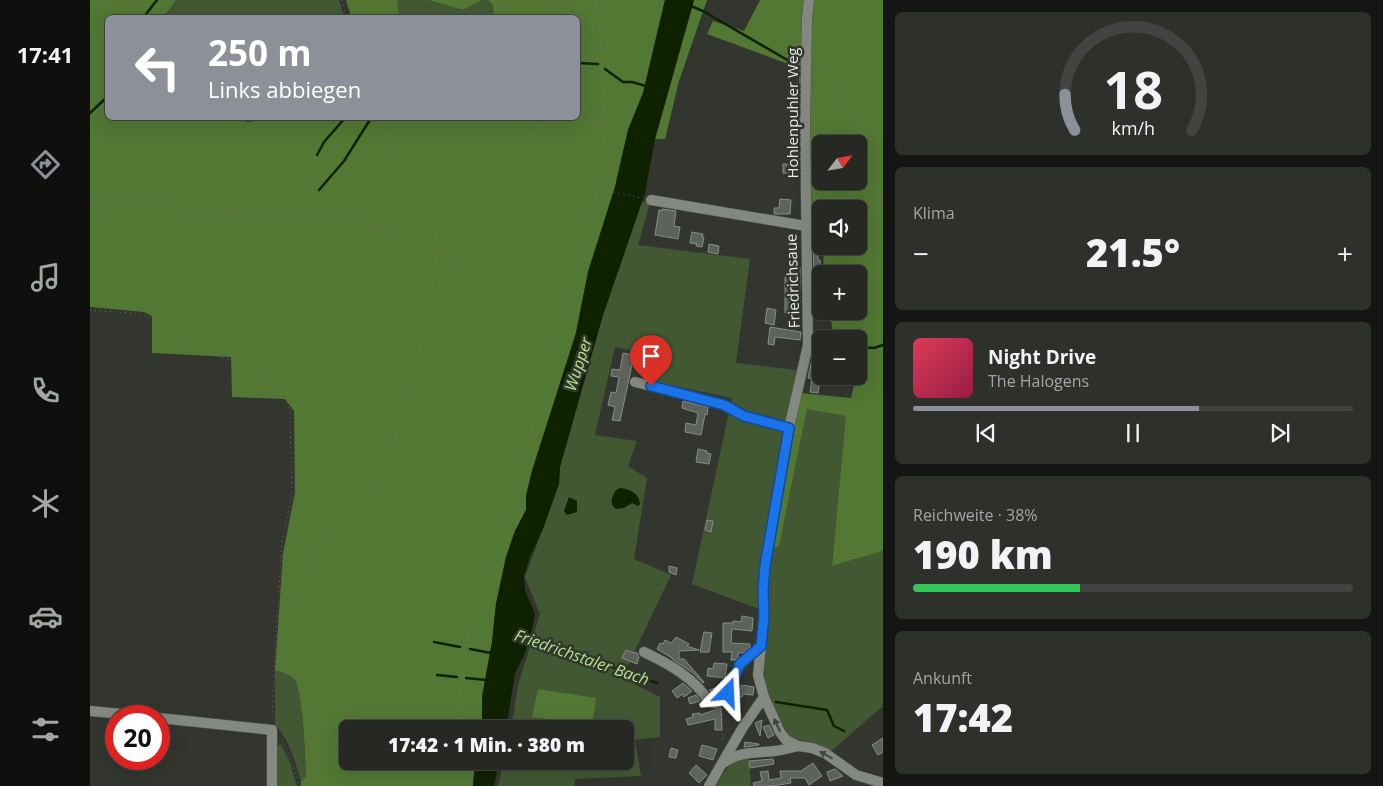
<!DOCTYPE html>
<html lang="de">
<head>
<meta charset="utf-8">
<style>
	:root { --surface:#262823; --page:#2e302b; --text:#f1f3f6; --muted:#a4a6a6; --line:#424441; --accent:#8c9099 }
	body { margin:0; font-family:"Open Sans",sans-serif; background:var(--page); color:var(--text); height:100vh; display:flex; flex-direction:column; font-size:19px; white-space:nowrap }
	* { box-sizing:border-box; margin:0 }
	p { font-size:16px; color:var(--muted) }
	.icon { flex:none; width:28px; height:28px; fill:none; stroke:currentColor; stroke-width:2; stroke-linecap:round; stroke-linejoin:round }
	.map { position:relative; flex:1; overflow:hidden }
	.side { display:flex; flex-direction:column; gap:12px; padding:12px; background:#151613; width:500px }
	.side>* { flex:none }
	.hud { position:absolute; left:15px; top:15px; width:475px; height:105px; border-radius:8px; box-shadow:0 5px 20px #0002,0 0 0 1px var(--line); background:#8c9099; color:#fff; overflow:hidden }
	.needle { width:32px; rotate:59deg }
	.controls { position:absolute; left:722px; top:135px; display:grid; gap:10px }
	.controls a { display:grid; place-items:center; width:55px; height:55px; border-radius:8px; background:var(--surface); box-shadow:0 5px 20px #0002,0 0 0 1px var(--line); font-size:25px }
	.speed { position:absolute; left:15px; top:705px; display:flex; gap:10px; font-size:25px; font-weight:700; text-align:center }
	.speed>* { display:grid; place-content:center; width:65px; height:65px; border-radius:50%; background:var(--surface); box-shadow:0 5px 20px #0002,0 0 0 1px var(--line); line-height:1 }
	.speed .limit { border:8px solid #d22; background:#fff; color:#111 }
	.pin { position:absolute; display:grid; place-items:center; width:42px; height:42px; color:#fff; margin:-51px -21px; border-radius:50% 50% 50% 0; rotate:-45deg; box-shadow:0 0 5px #0007 }
	.pin .icon { rotate:45deg }
	.me { position:absolute; width:55px; margin:-28px; rotate:21deg; stroke-linejoin:round; filter:drop-shadow(0 0 4px #0008) }
	.turn { display:flex; align-items:center; gap:18px; height:105px; padding:0 20px; font-size:22px }
	.turn .icon { width:65px; height:65px; stroke-width:2.5 }
	.turn b { display:block; font-size:35px; line-height:42px }
	.big { font-size:38px; font-weight:800; line-height:1.1 }
	.side .widget { flex:1; display:flex; flex-direction:column; justify-content:center; gap:8px; min-width:0; padding:0 18px; border-radius:8px; background:var(--page) }
	.side .dial { align-items:center; gap:0 }
	.dial svg { height:130px; overflow:visible; fill:none; stroke:var(--line); stroke-width:7; stroke-linecap:round; text-anchor:middle }
	.dial text { fill:var(--text); stroke:none }
	.song { display:flex; align-items:center; gap:15px }
	.cover { width:60px; height:60px; border-radius:8px; background:linear-gradient(135deg,hsl(350 70% 55%),hsl(340 70% 35%)) }
	.played { height:5px; border-radius:2px; background:linear-gradient(90deg,var(--accent) 65%,var(--line) 65%) }
	.keys { display:flex; justify-content:space-around; direction:ltr }
	.heat { display:flex; justify-content:space-between; align-items:center; font-size:28px; direction:ltr }
	.charge { height:8px; border-radius:4px; background:linear-gradient(90deg,#34c759 38%,var(--line) 0) }
	.trip { position:absolute; left:249px; top:720px; width:295px; height:50px; border-radius:8px; background:var(--surface); box-shadow:0 5px 20px #0002,0 0 0 1px var(--line); font-weight:800; line-height:50px; text-align:center }
	main { display:flex; flex:1; min-height:0 }
	.tab-bar { display:flex; flex-direction:column; width:90px; justify-content:space-around; align-items:center; background:#0f100e; color:var(--muted) }
	.tab-bar .icon { width:35px; height:35px }
	.tab-bar .current { color:var(--accent) }
	.tab-bar b { font-size:22px; color:var(--text) }
	.map>svg:first-child { display:block }
	.green { fill:#425833 }
	.forest { fill:#527834; fill-rule:evenodd }
	.water { fill:#0f2200 }
	.lines { fill:none; stroke-linecap:round; stroke-linejoin:round }
	.stream { stroke:#0f2200; stroke-width:2.5 }
	.building { fill:#5d625a; stroke:#878c84 }
	.minor-casing { stroke:#50534d; stroke-width:11 }
	.path { stroke:#6d716b; stroke-width:1; stroke-dasharray:1 4; stroke-linecap:butt }
	.minor { stroke:#838880; stroke-width:10 }
	.oneway { fill:#42463f }
	.route-casing { stroke:#114b97; stroke-width:12 }
	.route { stroke:#1a73e8; stroke-width:9 }
	.labels { text-anchor:middle; dominant-baseline:central; stroke-width:5; stroke-linejoin:round; paint-order:stroke }
	.street-label { font-size:15px; fill:#e8ebe7; stroke:#32362f }
	.water-label { font-size:16px; font-style:italic; fill:#b0e789; stroke:#32362f }
</style>
</head>
<body>
<main>
<nav class="tab-bar">
<b>17:41</b>
<svg class="icon current" aria-label="directions" viewBox="0 0 24 24"><path d="M12 3l9 9-9 9-9-9zM9 14v-3h6M13 9l2 2-2 2"/></svg>
<svg class="icon" aria-label="music" viewBox="0 0 24 24"><path d="M9 18V5l10-2v13"/><circle cx="6" cy="18" r="3"/><circle cx="16" cy="16" r="3"/></svg>
<svg class="icon" aria-label="phone" viewBox="0 0 24 24"><path d="M5 4h4l2 5-3 2q2 4 5 5l2-3 5 2v4C11 20 4 13 5 4z"/></svg>
<svg class="icon" aria-label="climate" viewBox="0 0 24 24"><path d="M12 3v18M4 7l16 10M4 17L20 7"/></svg>
<svg class="icon" aria-label="car" viewBox="0 0 24 24"><path d="M5 17H2v-5l4-1 3-4h7l3 4 3 1v5h-3M9 17h6M6 11h13"/><circle cx="7" cy="17" r="2"/><circle cx="17" cy="17" r="2"/></svg>
<svg class="icon" aria-label="filters" viewBox="0 0 24 24"><path d="M4 7h16M4 17h16"/><circle cx="9" cy="7" r="2"/><circle cx="15" cy="17" r="2"/></svg>
</nav>
<div class="map">
<svg width="793" height="786" viewBox="0 0 793 786">
	<rect width="100%" height="100%" fill="#32362f"/>
	<!-- green -->
	<g class="green">
		<polygon points="86,0 249,0 254,17 74,18"/>
		<polygon points="307,0 338,0 373,10 392,0 398,0 403,5 404,17 309,17 306,2"/>
		<path d="M552 202 560 203 548 245 660 259 646 363 707 370C688 449 676 528 669 609L602 584 642 398 560 381 566 356 525 347 505 435 547 441 538 466 557 478 544 559 581 575 532 678 570 697V737L545 740 551 776 485 779V786H408L414 761H535V729H421L428 685 450 614 435 577 469 484 470 467 513 315Z"/>
		<polygon points="717,408 757,416 742,566 793,551 793,706 740,752 699,736 683,706 677,692 673,672 676,592 682,547 689,547"/>
		<path d="M185 670C190 672 199 674 203 678 214 688 215 759 216 777L211 781C205 762 199 738 185 725Z"/>
		<polygon points="191,744 200,763 207,786 184,786 186,746"/>
		<polygon points="659,758 661,786 624,786 642,762"/>
	</g>
	<!-- forest -->
	<g class="forest">
		<path d="M0 0H86L74 17 18 18V118H131L161 122 164 118H488V18L404 17 403 5 398 0H575L553 93 538 130 525 187 498 272 486 333 442 471 436 496V510L425 531 416 557 406 604 402 642 392 697V729H258V761H385L383 786H210L211 785V781L216 777C215 759 214 688 203 678 199 674 190 672 185 670L193 553 205 492 204 411 195 399 142 397 141 357 62 353V316L54 312 0 307Z"/>
		<polygon points="256,0 307,0 309,17 261,17"/>
		<polygon points="338,0 392,0 373,10"/>
		<polygon points="604,0 617,0 589,81 575,139 565,139"/>
		<path d="M670 0H793V551L742 566 756 416 717 409 689 547H682L710 393 761 398 766 376H769V339H761V333L743 331 739 311H769V274H733L734 246H769V209H731V228L722 227 720 163 709 162V68L617 34 623 21 654 31ZM731 144H769V181H731Z"/>
		<polygon points="448,689 506,698 502,725 442,717"/>
	</g>
	<!-- water -->
	<g class="water">
		<polygon points="575,0 604,0 565,139 555,193 513,315 470,467 469,484 453,529 440,557 434,576 435,590 445,614 441,635 433,658 425,673 417,723 415,729 392,729 392,697 402,642 406,604 416,557 425,531 436,510 436,496 442,471 486,333 498,272 525,187 538,130 553,93"/>
		<path d="M530 488C540 489 549 493 550 504L548 506 542 503 534 508 526 509C519 504 522 498 525 491Z"/>
		<polygon points="479,497 487,501 487,512 477,515 474,511"/>
		<polygon points="385,761 409,761 404,786 383,786"/>
	</g>
	<g class="lines">
		<!-- stream -->
		<g class="stream">
			<polyline points="601,6 613,11 699,61 702,116 700,157"/>
			<polyline points="53,18 67,0"/>
			<polyline points="488,63 508,64"/>
			<polyline points="515,69 533,82 542,82 556,86"/>
			<polyline points="0,113 18,96"/>
			<polyline points="227,155 234,142 255,118"/>
			<polyline points="229,190 254,161 281,118"/>
			<polyline points="724,345 731,345"/>
			<polyline points="769,347 784,348 793,345"/>
			<polyline points="439,638 567,683"/>
			<polyline points="344,642 370,647"/>
			<polyline points="380,649 401,653"/>
			<polyline points="347,675 367,677"/>
			<polyline points="376,678 397,680"/>
			<polyline points="686,702 737,710 744,726 754,731"/>
			<polyline points="343,724 362,725"/>
			<polyline points="371,727 398,729"/>
		</g>
	</g>
	<!-- building -->
	<g class="building">
		<rect x="693" y="164" width="8" height="9"/>
		<polygon points="690,199 701,200 700,214 684,214 684,208 689,208"/>
		<polygon points="572,209 586,211 584,226 590,227 588,239 565,235 569,210 572,211"/>
		<polygon points="602,232 613,234 612,237 614,237 612,247 606,246 607,244 600,243"/>
		<polygon points="725,232 731,233 731,249 728,249 728,260 730,260 731,280 724,281 723,237 725,237"/>
		<polygon points="619,244 629,246 628,254 618,252"/>
		<polygon points="701,267 710,267 710,313 695,313 695,276 701,276"/>
		<polygon points="677,308 686,310 684,325 675,323"/>
		<polygon points="680,327 711,332 710,340 685,337 684,345 678,344"/>
		<polygon points="533,353 544,355 530,421 522,420 525,407 518,405 521,392 526,393 529,377 521,376 522,369 530,370"/>
		<polygon points="725,356 731,357 731,375 728,393 720,392 722,379 718,378 721,363 724,363"/>
		<polygon points="593,401 618,407 617,415 615,414 611,435 595,432 596,423 606,425 608,413 592,408"/>
		<polygon points="608,449 617,451 617,453 621,454 619,464 606,462"/>
		<polygon points="617,520 623,521 621,532 615,530"/>
		<polygon points="579,566 587,568 586,575 579,572"/>
		<polygon points="652,616 663,618 662,631 642,629 641,643 660,644 660,647 653,653 648,653 648,658 645,660 641,660 642,652 633,652 633,623 643,623 643,621 651,622"/>
		<polygon points="614,632 622,633 619,652 610,652"/>
		<polygon points="586,637 599,644 597,646 609,650 589,651 589,659 594,659 614,682 613,683 603,673 582,659 582,658 567,649 570,643 573,644 575,640 581,643"/>
		<polygon points="536,650 544,653 545,652 547,653 549,657 547,664 532,658"/>
		<polygon points="624,663 637,664 635,678 617,676 618,668 623,669"/>
		<polygon points="593,683 602,691 594,697 593,694 587,698 582,691"/>
		<polygon points="651,685 664,687 663,695 653,694 652,697 644,696 647,689 651,689"/>
		<polygon points="631,686 633,687 630,694 623,696 619,690"/>
		<polygon points="606,695 610,701 600,704 598,698"/>
		<polygon points="631,708 632,730 625,730 625,719 598,725 596,719 603,717 602,714 610,713 610,715"/>
		<polygon points="672,720 670,736 665,723"/>
		<polygon points="679,725 684,735 678,738 673,727"/>
		<polygon points="793,738 793,752 788,755 782,745"/>
		<polygon points="655,742 669,744 669,745 654,747"/>
		<polygon points="612,745 627,749 623,760 609,756"/>
		<polygon points="581,748 588,750 586,758 579,757"/>
		<polygon points="683,759 684,764 660,768 659,761"/>
		<polygon points="723,763 732,776 719,785 715,778 700,778 701,783 682,786 664,786 663,783 672,781 670,772 678,771 679,780 691,778 690,771 711,771"/>
		<polygon points="606,765 617,775 609,783 599,773"/>
		<polygon points="745,769 753,776 740,781 737,772"/>
	</g>
	<g class="lines">
		<!-- minor casing -->
		<g class="minor-casing">
			<g id="minor">
				<polyline points="719,0 717,18 715,124 718,345 699,428 675,566 673,591 674,617 668,675 674,697 690,732 696,740 708,746 722,748 735,753 766,775 793,783"/>
				<polyline points="561,200 716,226"/>
				<polyline points="545,382 629,403 654,416 699,428"/>
				<path d="M554 652C579 664 605 678 619 702L625 703 635 699 650 665 671 646"/>
				<polyline points="0,711 53,716"/>
				<polyline points="69,718 182,730 182,786"/>
				<path d="M635 762C650 751 667 753 685 751 693 750 700 748 708 746"/>
				<polyline points="619,786 653,727 674,697"/>
			</g>
		</g>
		<!-- path -->
		<g class="path">
			<polyline points="251,0 257,18"/>
			<polyline points="464,0 477,18"/>
			<polyline points="727,15 736,63 749,90 769,125 776,181 793,213"/>
			<polyline points="488,31 513,66"/>
			<polyline points="488,114 494,111 506,122 515,141"/>
			<path d="M724 157C737 139 741 109 747 87"/>
			<polyline points="509,189 552,198"/>
			<polyline points="0,205 50,201 82,209 166,216 257,220 299,229 333,249 345,252 363,264 369,261 389,225 395,209 431,154 443,141 449,127 481,118"/>
			<polyline points="0,310 49,314 71,321 100,346 140,360 178,381 194,398 200,410 202,494 192,542 185,650 182,720"/>
			<polyline points="186,649 194,644 201,635 219,566 227,547 256,522 282,492 300,455 327,364 341,297 348,242 346,232 327,208 289,118"/>
			<polyline points="632,709 633,743"/>
			<polyline points="367,729 369,695 385,600 439,441 453,376 488,264 518,149 515,141 513,67 506,0"/>
			<polyline points="192,740 207,777 209,786"/>
			<polyline points="366,786 366,761"/>
		</g>
		<!-- minor -->
		<use href="#minor" class="minor"/>
	</g>
	<!-- one-way arrows -->
	<defs><path id="oneway-solid" d="M-6-.8H1V-3.2L6.5 0L1 3.2V.8H-6Z" transform="scale(1.25)"/></defs>
	<g class="oneway">
		<use href="#oneway-solid" transform="translate(687 725) rotate(-115)"/>
		<use href="#oneway-solid" transform="translate(736 755) rotate(-151)"/>
	</g>
	<g class="lines">
		<!-- route casing -->
		<g class="route-casing">
			<polyline id="route" points="561,386 634,405 654,416 699,428 675,566 673,591 674,616 671,646 650,664 638,693"/>
		</g>
		<!-- route -->
		<use href="#route" class="route"/>
	</g>
	<g class="labels">
		<!-- street labels -->
		<g class="street-label">
			<text transform="translate(702 113) rotate(-90)">Hohlenpuhler Weg</text>
			<text transform="translate(702 281) rotate(-92)">Friedrichsaue</text>
		</g>
		<!-- water labels -->
		<g class="water-label">
			<text transform="translate(488 364) rotate(-72)">Wupper</text>
			<text transform="translate(492 657) rotate(19)">Friedrichstaler Bach</text>
		</g>
	</g>
</svg>
<div class="controls">
<a><svg class="needle" viewBox="-14 -14 28 28"><path d="M0-13l5 13h-10z" fill="#e53935"/><path d="M0 13l5-13h-10z" fill="#a4a6a6"/></svg></a>
<a><svg class="icon" aria-label="sound" viewBox="0 0 24 24"><path d="M4 9h4l5-4v14l-5-4H4zM17 9q2 3 0 6"/></svg></a>
<a>+</a>
<a>−</a>
</div>
<div class="speed"><div class="limit">20</div></div>
<div class="pin" style="left:561px;top:386px;background:#d93025"><svg class="icon" aria-label="arrive" viewBox="0 0 24 24"><path d="M6 21V4h12l-3 4 3 4H6"/></svg></div>
<svg class="me" style="left:638px;top:693px" viewBox="-20 -20 40 40"><path d="M0-17L14 15 0 8-14 15z" fill="#1a73e8" stroke="#fff" stroke-width="4"/></svg>
<div class="trip">17:42 · 1 Min. · 380 m</div>
<div class="hud">
<div class="turn"><svg class="icon" aria-label="left" viewBox="0 0 24 24"><path d="M17 20v-9H6M10 6l-5 5 5 5"/></svg><div><b>250 m</b>Links abbiegen</div></div>
</div>
</div>
<section class="side">
<div class="widget dial"><svg viewBox="0 0 100 80">
<path d="M14 69A42 42 0 1 1 86 69"/>
<path d="M14 69A42 42 0 0 1 8 47" stroke="#8c9099"/>
<text x="50" y="56" font-size="32" font-weight="700">18</text>
<text x="50" y="72" font-size="11">km/h</text>
</svg></div>
<div class="widget"><p>Klima</p>
<div class="heat"><a>−</a><b class="big">21.5°</b><a>+</a></div>
</div>
<div class="widget">
<div class="song"><i class="cover"></i><div><b>Night Drive</b><p>The Halogens</p></div></div>
<div class="played"></div>
<div class="keys"><svg class="icon" aria-label="previous" viewBox="0 0 24 24"><path d="M18 5L8 12l10 7zM5 5v14"/></svg><svg class="icon" aria-label="pause" viewBox="0 0 24 24"><path d="M8 5v14M16 5v14"/></svg><svg class="icon" aria-label="next" viewBox="0 0 24 24"><path d="M6 5l10 7-10 7zM19 5v14"/></svg></div>
</div>
<div class="widget"><p>Reichweite · 38%</p><b class="big">190 km</b><div class="charge"></div></div>
<div class="widget"><p>Ankunft</p><b class="big">17:42</b></div>
</section>
</main>
</body>
</html>
